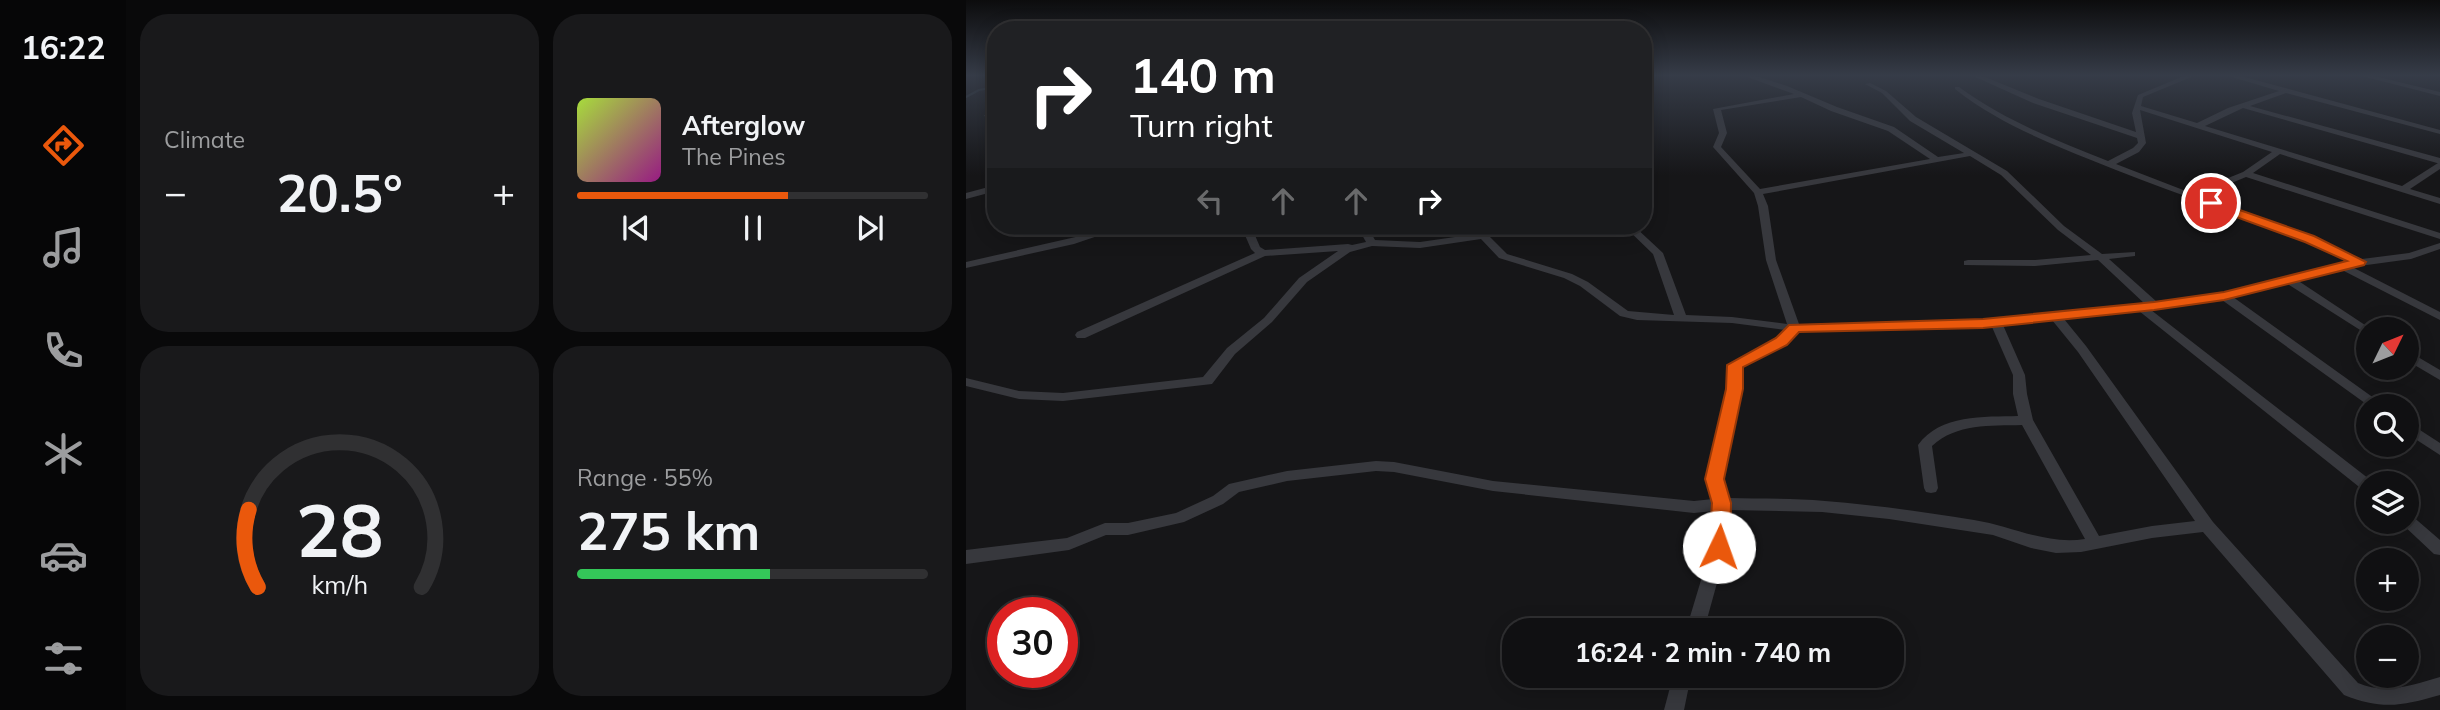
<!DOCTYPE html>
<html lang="en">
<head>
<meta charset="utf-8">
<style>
	:root { --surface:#101012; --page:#19191b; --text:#f1f3f6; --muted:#9c9d9f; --line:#303032; --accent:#ea580c }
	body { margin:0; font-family:Mulish,sans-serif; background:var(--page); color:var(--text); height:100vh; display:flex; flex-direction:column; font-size:26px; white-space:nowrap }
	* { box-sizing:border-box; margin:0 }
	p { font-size:23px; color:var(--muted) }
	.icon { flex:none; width:38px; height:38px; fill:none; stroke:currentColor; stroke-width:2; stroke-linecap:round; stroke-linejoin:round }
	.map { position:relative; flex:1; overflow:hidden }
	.details { display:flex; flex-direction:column; gap:14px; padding:14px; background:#09090a; width:840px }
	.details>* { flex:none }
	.banner { position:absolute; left:21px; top:21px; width:665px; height:214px; border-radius:28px; box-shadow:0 4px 18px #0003,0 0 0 2px var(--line); background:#202124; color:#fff; overflow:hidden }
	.needle { width:46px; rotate:47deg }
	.tools { position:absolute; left:1390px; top:317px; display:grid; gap:14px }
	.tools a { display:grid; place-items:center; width:63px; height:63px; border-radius:50%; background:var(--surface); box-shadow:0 4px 18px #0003,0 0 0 2px var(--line); font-size:35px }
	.speed { position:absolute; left:21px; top:597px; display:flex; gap:14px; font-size:35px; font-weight:700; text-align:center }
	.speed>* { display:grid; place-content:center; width:91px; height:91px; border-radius:50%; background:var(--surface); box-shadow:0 4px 18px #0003,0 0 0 2px var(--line); line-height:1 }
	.speed .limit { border:10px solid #d22; background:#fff; color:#111 }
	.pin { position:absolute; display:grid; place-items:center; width:60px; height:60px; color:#fff; margin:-30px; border:4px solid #fff; border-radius:50%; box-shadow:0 2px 7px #0007 }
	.me { position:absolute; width:77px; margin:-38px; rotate:3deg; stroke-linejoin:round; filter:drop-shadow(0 0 5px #0008) }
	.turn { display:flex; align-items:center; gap:24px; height:147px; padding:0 28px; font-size:32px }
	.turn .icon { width:91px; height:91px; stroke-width:2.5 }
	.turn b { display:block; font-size:49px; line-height:60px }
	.lanes { display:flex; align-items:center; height:66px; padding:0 28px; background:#0003; justify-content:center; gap:35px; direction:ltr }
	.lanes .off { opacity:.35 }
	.big { font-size:52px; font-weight:700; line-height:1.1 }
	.details .tile { flex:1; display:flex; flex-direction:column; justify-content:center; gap:10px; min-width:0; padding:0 24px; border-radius:28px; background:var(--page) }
	.details .dial { align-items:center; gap:0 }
	.dial svg { height:182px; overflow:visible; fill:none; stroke:var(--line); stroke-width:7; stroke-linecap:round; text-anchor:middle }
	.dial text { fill:var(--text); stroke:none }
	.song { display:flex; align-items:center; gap:21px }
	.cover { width:84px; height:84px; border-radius:10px; background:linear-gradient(135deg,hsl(80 70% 55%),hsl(310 70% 35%)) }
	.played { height:7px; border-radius:4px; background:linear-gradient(90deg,var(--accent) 60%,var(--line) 60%) }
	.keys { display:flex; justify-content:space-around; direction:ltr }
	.heat { display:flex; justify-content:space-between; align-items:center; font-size:38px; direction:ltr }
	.charge { height:10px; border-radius:5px; background:linear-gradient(90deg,#34c759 55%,var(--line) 0) }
	.details .tiles { flex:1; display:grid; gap:14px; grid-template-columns:repeat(2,1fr) }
	.trip { position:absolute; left:536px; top:618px; width:402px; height:70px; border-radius:28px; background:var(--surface); box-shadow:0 4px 18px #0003,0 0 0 2px var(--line); font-weight:700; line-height:70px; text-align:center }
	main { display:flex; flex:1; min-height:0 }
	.menu { display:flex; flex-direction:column; width:126px; justify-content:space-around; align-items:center; background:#060607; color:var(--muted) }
	.menu .icon { width:49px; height:49px }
	.menu .on { color:var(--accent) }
	.menu b { font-size:32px; color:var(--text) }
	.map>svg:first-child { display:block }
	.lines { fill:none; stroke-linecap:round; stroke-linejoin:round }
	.stream { stroke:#2c353c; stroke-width:2 }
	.minor { fill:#37383d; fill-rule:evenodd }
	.route { fill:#ea580c; stroke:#983908; stroke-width:2 }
</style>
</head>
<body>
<main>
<nav class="menu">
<b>16:22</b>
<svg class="icon on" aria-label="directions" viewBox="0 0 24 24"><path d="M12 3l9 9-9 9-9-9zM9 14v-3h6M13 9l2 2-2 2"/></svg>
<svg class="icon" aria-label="music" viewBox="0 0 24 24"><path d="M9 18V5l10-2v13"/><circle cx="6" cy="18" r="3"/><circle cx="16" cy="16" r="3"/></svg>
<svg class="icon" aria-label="phone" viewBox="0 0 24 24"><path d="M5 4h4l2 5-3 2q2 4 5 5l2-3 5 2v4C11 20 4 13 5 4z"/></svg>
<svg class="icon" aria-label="climate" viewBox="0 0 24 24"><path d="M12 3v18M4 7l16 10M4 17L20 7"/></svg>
<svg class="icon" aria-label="car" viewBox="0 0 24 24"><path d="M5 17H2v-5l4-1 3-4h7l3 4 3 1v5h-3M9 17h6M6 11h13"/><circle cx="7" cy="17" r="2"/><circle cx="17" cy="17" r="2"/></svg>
<svg class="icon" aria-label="filters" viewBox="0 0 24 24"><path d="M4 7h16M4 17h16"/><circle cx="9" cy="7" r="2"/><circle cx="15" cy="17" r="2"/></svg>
</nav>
<section class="details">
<div class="tiles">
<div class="tile"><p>Climate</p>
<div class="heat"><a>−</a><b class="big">20.5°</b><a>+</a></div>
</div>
<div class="tile">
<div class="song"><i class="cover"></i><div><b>Afterglow</b><p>The Pines</p></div></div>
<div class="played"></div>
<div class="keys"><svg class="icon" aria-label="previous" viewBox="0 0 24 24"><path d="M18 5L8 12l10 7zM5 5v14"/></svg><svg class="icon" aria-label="pause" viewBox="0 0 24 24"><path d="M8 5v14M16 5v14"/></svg><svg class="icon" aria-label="next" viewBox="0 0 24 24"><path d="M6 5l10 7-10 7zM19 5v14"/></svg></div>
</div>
<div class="tile dial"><svg viewBox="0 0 100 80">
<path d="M14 69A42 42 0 1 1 86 69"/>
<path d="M14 69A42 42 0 0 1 10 35" stroke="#ea580c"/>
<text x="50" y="56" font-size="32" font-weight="700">28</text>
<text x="50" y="72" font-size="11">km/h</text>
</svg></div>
<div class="tile"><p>Range · 55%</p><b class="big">275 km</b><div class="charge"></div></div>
</div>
</section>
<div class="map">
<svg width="1474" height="710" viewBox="0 0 1474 710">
	<rect width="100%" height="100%" fill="#161618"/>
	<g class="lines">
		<!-- stream -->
		<polyline class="stream" points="0,97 13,90 30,87"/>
		<!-- minor -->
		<g class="minor">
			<path d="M776 75H787L821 86 871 107 928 127 972 157 998 153 944 121 916 93 899 84 904 83 920 91 950 117 1041 171 1098 226 1136 254 1169 252V256L1143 259 1191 302 1258 293 1383 261C1299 222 1210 195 1125 160 1076 140 1031 122 989 89V87H993C1040 121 1089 140 1142 161L1167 148 1172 143 1171 138 1067 103 1005 75H1014L1073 99 1170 132 1166 113 1172 95 1220 75H1230L1177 97 1175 106 1231 123 1262 108 1313 91 1259 75H1271L1474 130V134L1320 93 1284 106 1474 158V169L1444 189 1474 198V204L1314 154 1287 173 1474 233V239L1280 177 1234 196 1348 237 1396 259 1443 253 1474 243V249L1445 259 1386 267 1474 312V320L1374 269 1331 280 1405 329H1402V335L1320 283 1267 297 1419 406H1403L1256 300 1185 310 1407 482 1402 483V491L1397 490 1173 311 1098 319 1120 346 1247 522 1392 683C1419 695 1447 685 1474 677V695C1436 706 1416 710 1378 695L1237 532 1186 538 1115 552 1090 553 1065 548 1027 535 923 519 856 512 763 510 761 547 738 630H720L745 547 748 511 728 513 527 491 428 472 410 471 321 481 273 492 257 504 218 522 162 535H140L103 550 0 564V550L101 538 139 523H162L210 513 247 496 263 484 321 471 410 461 428 462 527 481 728 501 747 499 741 479 762 389 763 365 812 338 819 330 766 323 671 320 654 316 614 286 598 278 533 258 515 239 454 248 406 246 384 252 341 282 306 322 269 354 246 384 97 401 53 399 0 386V378L53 391 97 393 237 377 261 348 298 318 333 278 372 251 299 256 119 338H111L109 335 111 332 289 253 285 249 275 226H285L294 247 299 250 382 244 386 245 400 242 391 226H401L409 240 454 242 510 234 503 226H513L541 254 606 274 622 282 662 311 708 315 687 254 658 226H668L697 253 720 315 766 317 821 324 800 260 792 206 788 193 747 147 753 133 747 109 828 94ZM835 97 865 111 922 131 964 159 794 189 755 147 761 133 755 110ZM1277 108 1471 163H1472L1436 186 1239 126ZM1174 110 1306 152 1277 172 1225 193 1150 164 1173 152 1180 143ZM1004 156 1035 175 1092 230 1125 255 1069 260H1002L998 261V265L1069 266 1132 260 1179 304 1017 321 833 324 810 260 802 206 797 194ZM1086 320 1112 352 1229 521 1186 526 1133 536 1067 420 1061 394 1059 375 1037 325ZM1026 327 1047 375V394L1052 416C1018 417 974 414 952 445L958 488 960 492 965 493 970 492 972 488 966 446C991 423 1024 426 1056 425L1119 539C1079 545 1046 526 1008 520 959 512 909 505 859 501 827 498 794 499 762 498L755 479 774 389 775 367 820 344 831 331Z"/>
			<polygon points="1392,75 1404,75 1474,92 1474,96"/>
			<polygon points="27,104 30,104 30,111 27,115 30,116 30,120 18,116"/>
			<polygon points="30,185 30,191 0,199 0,193"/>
			<polygon points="104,226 114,226 123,233 147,226 161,226 108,244 0,268 0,262 114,236"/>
			<polygon points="1440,350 1474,370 1474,380 1440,360"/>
			<polygon points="1440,421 1474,443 1474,455 1440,433"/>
			<polygon points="1440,513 1445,515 1474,540 1474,555 1468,554 1435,523 1434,522 1440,522"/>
			<polygon points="707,676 725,676 718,710 698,710"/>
		</g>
	</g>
	<!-- sky -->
	<linearGradient id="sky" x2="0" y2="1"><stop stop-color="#0c0c0d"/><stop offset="0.43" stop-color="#363c48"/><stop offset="1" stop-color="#363c48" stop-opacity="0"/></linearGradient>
	<rect width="1474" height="175" fill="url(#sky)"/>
	<!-- route -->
	<polygon class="route" points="1245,200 1348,236 1400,262 1398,265 1258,300 1188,310 1017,328 833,332 821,345 777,367 777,389 758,479 765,503 764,547 761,553 753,555 746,553 743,547 746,503 739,479 760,389 761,365 810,338 823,325 1017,319 1188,302 1258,292 1381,261 1339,242 1240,206 1239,203"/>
</svg>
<div class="tools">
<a><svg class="needle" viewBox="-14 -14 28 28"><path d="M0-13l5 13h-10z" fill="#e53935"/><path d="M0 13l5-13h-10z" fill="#9c9d9f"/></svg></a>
<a><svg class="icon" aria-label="search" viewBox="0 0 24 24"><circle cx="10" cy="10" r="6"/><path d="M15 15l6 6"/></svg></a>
<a><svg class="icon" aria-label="layers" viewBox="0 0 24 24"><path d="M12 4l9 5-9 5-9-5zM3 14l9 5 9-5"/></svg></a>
<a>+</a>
<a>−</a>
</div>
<div class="speed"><div class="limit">30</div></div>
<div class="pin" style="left:1245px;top:203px;background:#d93025"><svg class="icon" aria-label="arrive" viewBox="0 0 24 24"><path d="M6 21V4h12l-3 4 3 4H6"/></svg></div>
<svg class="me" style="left:753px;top:547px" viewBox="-20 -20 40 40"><circle r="19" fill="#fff"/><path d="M0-13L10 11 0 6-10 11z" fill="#ea580c"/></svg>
<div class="trip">16:24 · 2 min · 740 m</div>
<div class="banner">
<div class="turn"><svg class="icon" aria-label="right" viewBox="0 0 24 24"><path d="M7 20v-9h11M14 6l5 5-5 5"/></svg><div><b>140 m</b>Turn right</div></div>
<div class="lanes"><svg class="icon off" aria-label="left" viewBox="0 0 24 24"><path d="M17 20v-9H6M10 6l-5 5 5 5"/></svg><svg class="icon off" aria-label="ahead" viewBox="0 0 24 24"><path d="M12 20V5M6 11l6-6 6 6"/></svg><svg class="icon off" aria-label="ahead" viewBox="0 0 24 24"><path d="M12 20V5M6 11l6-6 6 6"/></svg><svg class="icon" aria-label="right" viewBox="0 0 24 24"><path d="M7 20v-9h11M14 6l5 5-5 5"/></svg></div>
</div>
</div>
</main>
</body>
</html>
